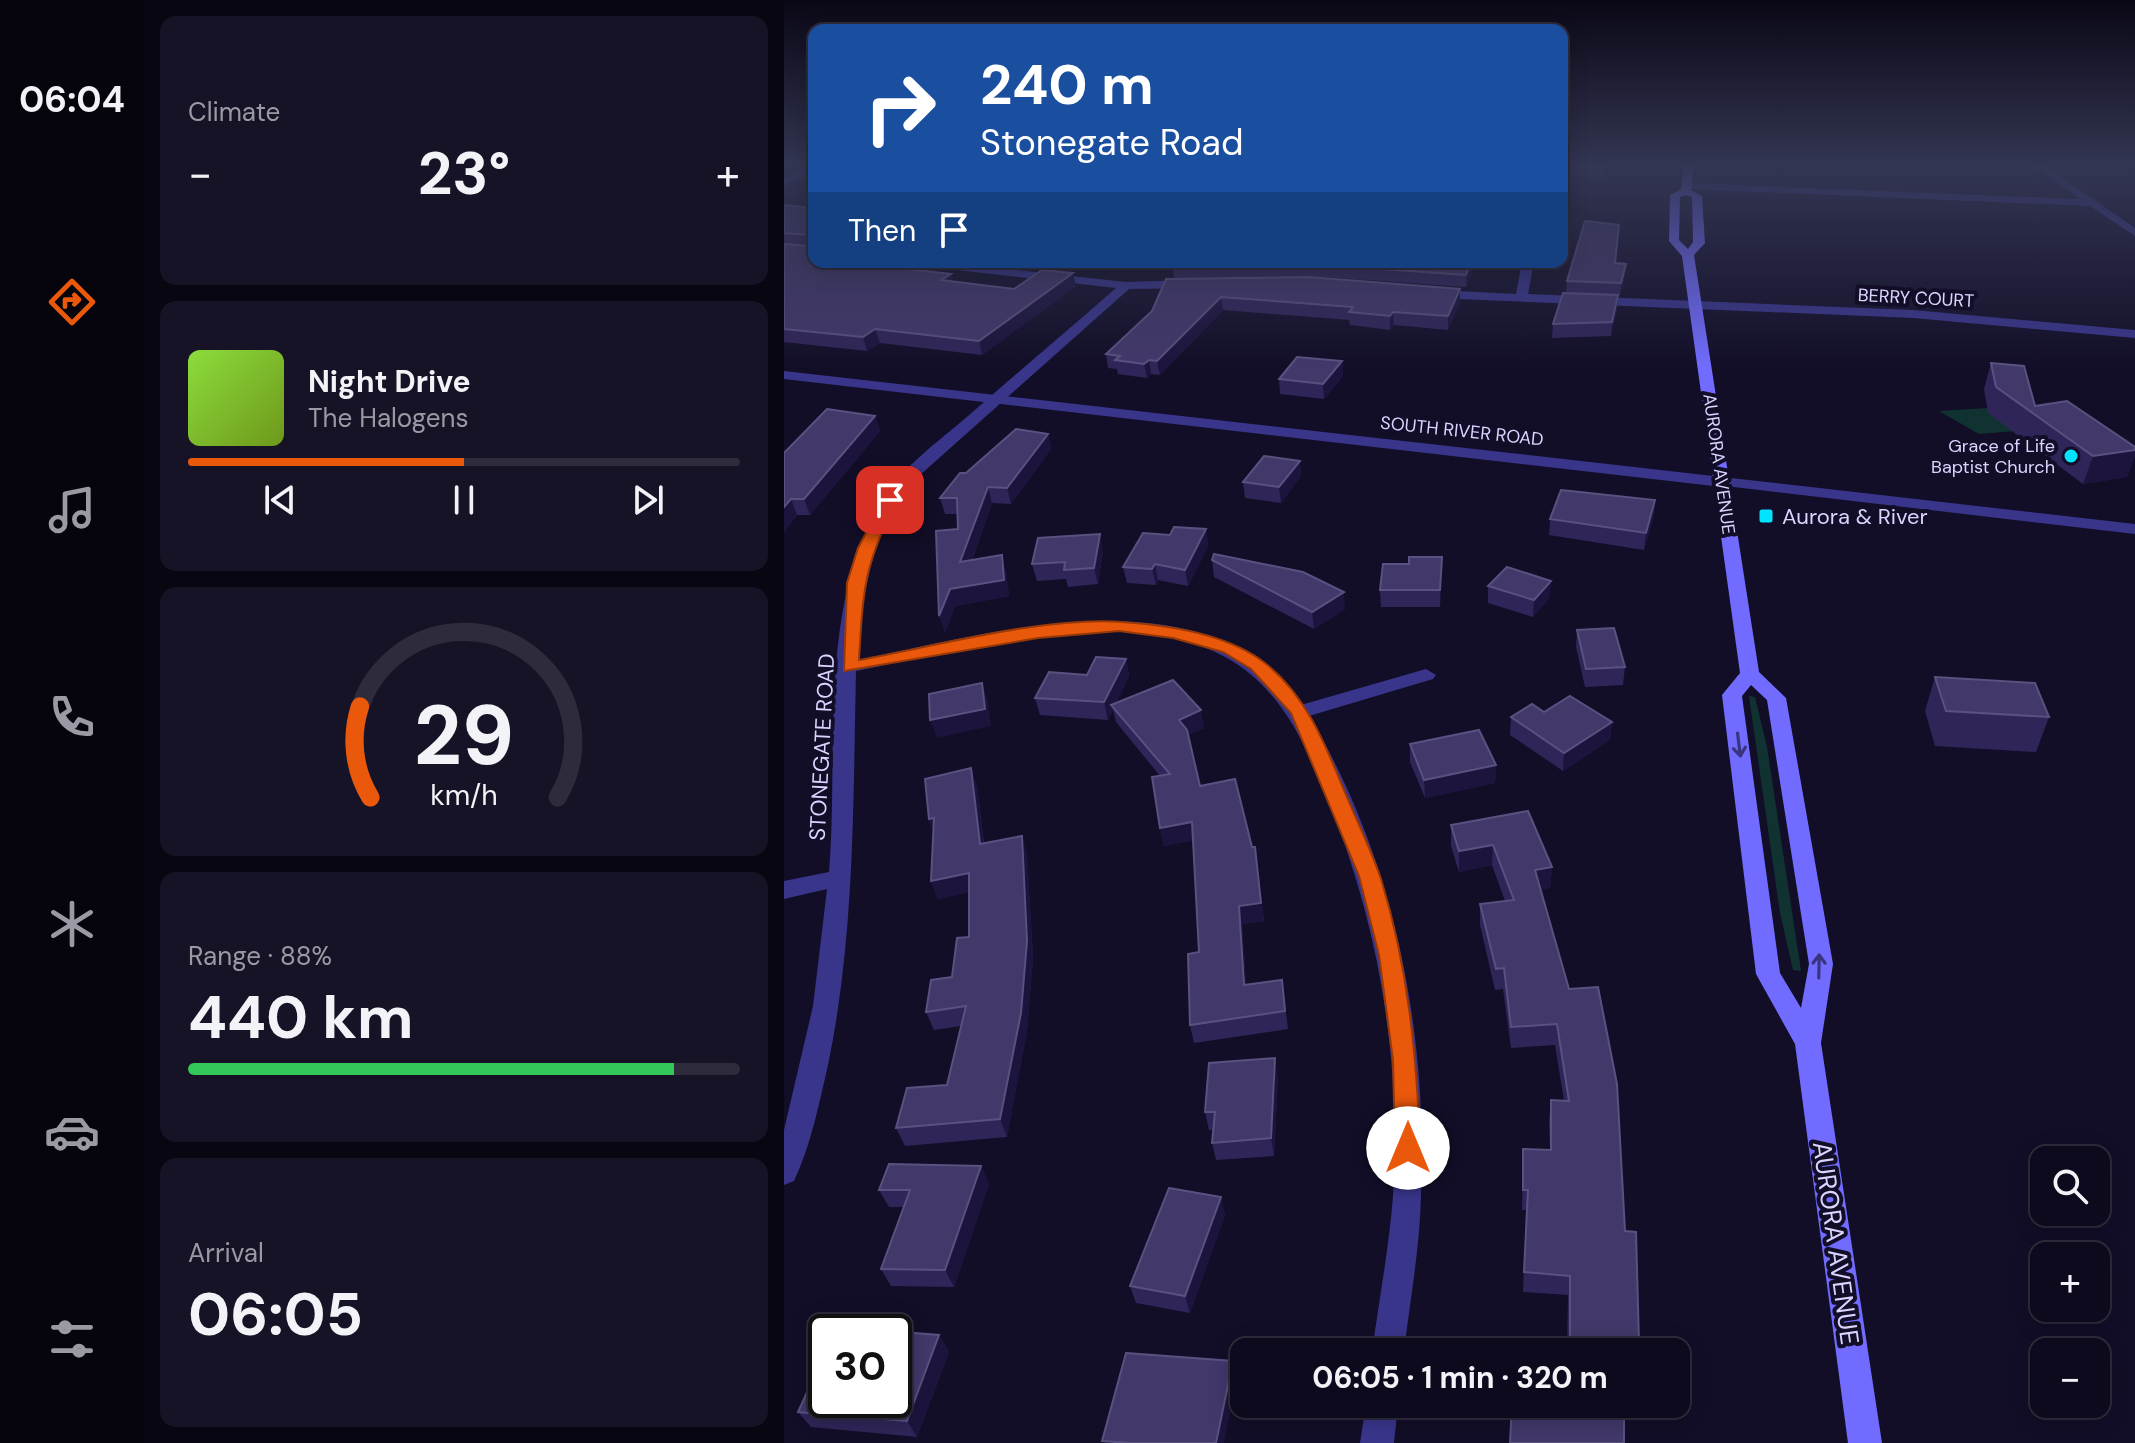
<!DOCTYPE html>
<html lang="en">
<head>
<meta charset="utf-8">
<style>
	:root { --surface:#0e0a1e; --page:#171327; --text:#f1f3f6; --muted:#9b9aa4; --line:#2e2b3c; --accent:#ea580c }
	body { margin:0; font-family:"DM Sans",sans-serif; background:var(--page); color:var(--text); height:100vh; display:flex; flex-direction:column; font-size:30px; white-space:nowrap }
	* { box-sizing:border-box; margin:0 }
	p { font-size:26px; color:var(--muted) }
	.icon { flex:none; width:44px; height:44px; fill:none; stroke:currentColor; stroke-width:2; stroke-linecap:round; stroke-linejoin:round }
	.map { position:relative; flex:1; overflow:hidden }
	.side { display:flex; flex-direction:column; gap:16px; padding:16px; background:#080610; width:640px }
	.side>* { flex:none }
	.guide { position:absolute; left:24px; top:24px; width:760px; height:244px; border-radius:16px; box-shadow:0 4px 20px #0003,0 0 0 2px var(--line); background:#1a4fa0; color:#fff; overflow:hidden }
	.controls { position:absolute; left:1246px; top:1146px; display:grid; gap:16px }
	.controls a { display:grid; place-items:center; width:80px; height:80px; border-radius:16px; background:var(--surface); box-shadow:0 4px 20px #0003,0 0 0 2px var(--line); font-size:40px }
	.speed { position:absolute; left:24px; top:1314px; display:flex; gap:16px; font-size:40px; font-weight:700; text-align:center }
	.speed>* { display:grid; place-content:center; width:104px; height:104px; border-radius:50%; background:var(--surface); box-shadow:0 4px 20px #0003,0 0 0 2px var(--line); line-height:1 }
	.speed .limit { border:4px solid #111; border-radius:12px; background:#fff; color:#111 }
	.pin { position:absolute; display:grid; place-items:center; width:68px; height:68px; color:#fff; margin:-34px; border-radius:16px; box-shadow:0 4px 12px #0006 }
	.me { position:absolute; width:88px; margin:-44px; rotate:0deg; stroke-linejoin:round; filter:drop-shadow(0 0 6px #0008) }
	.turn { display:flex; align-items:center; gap:28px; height:168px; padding:0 40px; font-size:36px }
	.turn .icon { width:104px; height:104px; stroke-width:2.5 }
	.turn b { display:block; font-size:56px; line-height:68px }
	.then { display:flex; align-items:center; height:76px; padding:0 40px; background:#0003; gap:16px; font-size:30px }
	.big { font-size:60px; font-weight:700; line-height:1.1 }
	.side .tile { flex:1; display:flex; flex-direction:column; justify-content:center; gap:12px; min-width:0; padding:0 28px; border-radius:16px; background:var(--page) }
	.side .dial { align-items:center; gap:0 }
	.dial svg { height:208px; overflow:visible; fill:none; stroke:var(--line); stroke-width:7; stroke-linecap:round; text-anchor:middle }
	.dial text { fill:var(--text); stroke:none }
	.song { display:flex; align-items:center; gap:24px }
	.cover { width:96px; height:96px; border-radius:12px; background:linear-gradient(135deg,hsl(90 70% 55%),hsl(80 70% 35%)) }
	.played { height:8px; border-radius:4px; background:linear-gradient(90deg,var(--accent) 50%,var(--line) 50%) }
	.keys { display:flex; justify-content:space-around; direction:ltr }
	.heat { display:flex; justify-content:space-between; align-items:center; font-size:44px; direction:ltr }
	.charge { height:12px; border-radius:6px; background:linear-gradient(90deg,#34c759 88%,var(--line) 0) }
	.trip { position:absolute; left:446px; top:1338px; width:460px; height:80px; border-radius:16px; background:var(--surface); box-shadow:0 4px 20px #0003,0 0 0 2px var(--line); font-weight:700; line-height:80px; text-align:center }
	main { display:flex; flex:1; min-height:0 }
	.tabs { display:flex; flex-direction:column; width:144px; justify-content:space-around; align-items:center; background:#06040c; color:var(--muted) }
	.tabs .icon { width:56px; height:56px }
	.tabs .on { color:var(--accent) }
	.tabs b { font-size:36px; color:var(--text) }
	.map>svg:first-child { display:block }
	.green { fill:#103332 }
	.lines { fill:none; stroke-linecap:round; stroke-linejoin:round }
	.minor { fill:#39358b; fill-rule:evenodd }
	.tertiary { fill:#39358b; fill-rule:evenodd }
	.secondary { fill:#716cff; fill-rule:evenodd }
	.wall { fill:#302558 }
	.shaded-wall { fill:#1c143d }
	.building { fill:#42386a; stroke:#5a5181; stroke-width:2 }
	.oneway { stroke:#38347e }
	.route { fill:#ea580c; stroke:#983908; stroke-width:2 }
	.poi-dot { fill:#01e3ff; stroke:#120e28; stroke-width:3 }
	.labels { text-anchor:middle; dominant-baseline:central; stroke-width:8; stroke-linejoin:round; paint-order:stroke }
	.far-street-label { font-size:18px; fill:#dad5ff; stroke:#120e28 }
	.far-poi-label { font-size:18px; fill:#dad5ff; stroke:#120e28; text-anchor:end }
	.poi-label { font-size:22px; fill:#dad5ff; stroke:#120e28; text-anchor:start }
	.street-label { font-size:22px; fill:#dad5ff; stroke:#120e28 }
	.near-street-label { font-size:26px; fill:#dad5ff; stroke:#120e28 }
</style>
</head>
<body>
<main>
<nav class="tabs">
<b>06:04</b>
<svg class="icon on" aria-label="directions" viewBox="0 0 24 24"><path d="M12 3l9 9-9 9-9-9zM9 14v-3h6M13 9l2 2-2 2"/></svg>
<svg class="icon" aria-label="music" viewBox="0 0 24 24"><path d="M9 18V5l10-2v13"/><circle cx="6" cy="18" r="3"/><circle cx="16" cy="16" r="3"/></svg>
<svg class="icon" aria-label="phone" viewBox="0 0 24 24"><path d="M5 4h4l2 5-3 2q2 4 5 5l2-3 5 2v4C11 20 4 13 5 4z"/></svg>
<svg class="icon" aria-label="climate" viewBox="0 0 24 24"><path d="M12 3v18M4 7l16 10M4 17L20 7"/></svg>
<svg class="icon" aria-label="car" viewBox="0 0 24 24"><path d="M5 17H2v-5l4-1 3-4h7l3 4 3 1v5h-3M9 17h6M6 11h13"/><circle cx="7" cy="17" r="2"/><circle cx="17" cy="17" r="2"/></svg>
<svg class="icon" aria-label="filters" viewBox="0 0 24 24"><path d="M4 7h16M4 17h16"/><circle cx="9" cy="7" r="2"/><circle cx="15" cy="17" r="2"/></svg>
</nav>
<section class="side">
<div class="tile"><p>Climate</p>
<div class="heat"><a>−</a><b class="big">23°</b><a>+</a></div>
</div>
<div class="tile">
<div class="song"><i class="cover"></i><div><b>Night Drive</b><p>The Halogens</p></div></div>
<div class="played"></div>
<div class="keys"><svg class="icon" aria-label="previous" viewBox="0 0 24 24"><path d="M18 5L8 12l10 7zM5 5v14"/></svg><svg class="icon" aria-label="pause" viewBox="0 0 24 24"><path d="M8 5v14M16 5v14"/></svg><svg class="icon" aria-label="next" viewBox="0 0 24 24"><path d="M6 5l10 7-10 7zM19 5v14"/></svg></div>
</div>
<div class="tile dial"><svg viewBox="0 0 100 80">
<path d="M14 69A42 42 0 1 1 86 69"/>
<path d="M14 69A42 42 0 0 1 10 34" stroke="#ea580c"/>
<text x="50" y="56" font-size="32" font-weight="700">29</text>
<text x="50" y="72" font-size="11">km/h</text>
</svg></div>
<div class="tile"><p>Range · 88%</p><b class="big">440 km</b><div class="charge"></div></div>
<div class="tile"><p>Arrival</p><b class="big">06:05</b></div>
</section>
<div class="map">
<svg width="1351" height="1443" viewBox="0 0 1351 1443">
	<rect width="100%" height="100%" fill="#120e28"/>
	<!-- green -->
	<g class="green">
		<polygon points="1203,408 1212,409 1231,431 1195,434 1155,411"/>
		<polygon points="965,696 971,697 983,747 1017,971 1009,970 996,913"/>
	</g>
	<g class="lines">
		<!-- minor -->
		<g class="minor">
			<polygon points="25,166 30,166 30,171 0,185 0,178"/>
			<polygon points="1250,166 1261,166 1351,228 1351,236 1306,206 903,189 898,186 903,183 1296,199"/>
			<path d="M123 262H159L342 282 404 280 410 284 404 288 345 289 127 483C87 532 78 598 73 660 206 634 424 568 517 705L642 669 652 675 649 679 525 716C610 857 644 1031 637 1195 636 1247 626 1300 620 1352H588C595 1300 605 1248 609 1196 617 1053 595 926 542 794 514 726 483 665 407 643 299 612 179 650 72 671 69 803 71 935 44 1065 35 1104 27 1145 10 1181L0 1185V1130L29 1006 43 889 0 899V881L45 872C55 751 33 609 98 501 119 466 154 442 184 416 233 373 283 331 332 288L129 265Z"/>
			<polygon points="738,262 750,262 744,294 1129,310 1351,330 1351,338 1129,318 651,298 645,294 651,290 732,294"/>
			<polygon points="938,477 1351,524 1351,534 933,485 933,479"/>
			<polygon points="582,1404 614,1404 610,1443 576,1443"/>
		</g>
		<!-- tertiary -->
		<polygon class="tertiary" points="0,371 938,477 946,482 938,487 0,379"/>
		<!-- secondary -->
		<path class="secondary" d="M900 166H910L907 190 918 196 921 243 910 255 975 672 1002 698 1049 964 1037 1043 1098 1443H1064L1011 1044 972 974 938 695 956 673 898 256 885 241 886 195 897 189ZM902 195 908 197 909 242 904 249 895 240 896 197ZM967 685 983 700 1025 964 1017 1008 996 973 958 696Z"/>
	</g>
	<!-- wall -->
	<g class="wall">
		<polygon points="797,166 826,166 820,178 796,176"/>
		<polygon points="0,205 30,208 30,262 136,262 138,269 136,271 169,282 230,289 292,286 198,355 96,343 83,351 0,342"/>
		<polygon points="390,262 690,262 690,268 682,287 526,276 390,278 388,266"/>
		<polygon points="831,263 842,264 841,275 836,295 782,293 783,281"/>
		<polygon points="382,279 676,302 664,330 610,325 606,330 566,325 565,320 439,310 376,375 367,374 363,378 334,374 333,369 324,368 322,354 368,311"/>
		<polygon points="834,295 833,309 827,336 768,338 769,324"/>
		<polygon points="558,361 559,376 540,399 496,394 495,379"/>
		<polygon points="1207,363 1251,406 1351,447 1351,456 1343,477 1299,484 1204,413 1200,389"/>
		<polygon points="91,416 96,431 26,515 13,515 0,532 0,453"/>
		<polygon points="264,434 267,449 227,504 208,503 188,560 222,572 225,596 171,606 161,633 174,529 173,514 161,514 156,498 182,473"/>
		<polygon points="516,461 517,476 497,503 461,498 459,482"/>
		<polygon points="871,500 870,516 860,550 765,535 766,519"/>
		<polygon points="422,529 424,546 404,586 374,580 372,585 343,583 339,567 386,535"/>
		<polygon points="319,551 314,584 284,587 282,579 253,581 248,564"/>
		<polygon points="658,557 656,607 597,607 596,590 625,564"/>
		<polygon points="428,560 561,609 530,629 430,577"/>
		<polygon points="704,586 766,597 749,617 704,603"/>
		<polygon points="793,630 841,667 839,685 801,687 792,647"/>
		<polygon points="342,659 345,676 332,703 420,728 404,735 416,786 468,847 471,847 480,921 458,924 462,985 498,980 504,1029 410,1043 406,1025 415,952 409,840 380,846 376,828 376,776 332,722 329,710 324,720 256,715 251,698"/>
		<polygon points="1151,677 1265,717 1252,752 1151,746 1141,711"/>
		<polygon points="760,712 828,722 826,740 779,771 726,735 727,717"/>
		<polygon points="626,744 712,765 711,783 641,798 626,762"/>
		<polygon points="193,786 200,843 243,854 249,959 243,1031 223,1137 121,1146 112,1128 163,1085 177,1026 150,1030 142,1012 168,977 185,937 185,892 154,899 147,881 149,831 145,819"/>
		<polygon points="667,825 768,867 766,888 757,889 841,1231 855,1343 853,1352 783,1352 784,1295 739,1292 742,1210 738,1210 739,1149 766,1150 765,1121 767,1100 780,1101 771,1045 727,1048 719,989 711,990 696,925 696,904 721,901 708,865 675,872 667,846"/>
		<polygon points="494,1077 490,1156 432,1160 428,1143 430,1130 425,1130 421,1112"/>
		<polygon points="197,1166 205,1184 170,1287 107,1286 97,1269 120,1207 105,1207 95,1190"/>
		<polygon points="437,1197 441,1215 406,1313 352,1303 346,1286"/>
		<polygon points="155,1335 165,1352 133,1437 27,1427 14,1412"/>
	</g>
	<!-- shaded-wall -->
	<g class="shaded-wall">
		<polygon points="821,166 826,166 820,178 820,168"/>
		<polygon points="125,262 136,262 138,269 118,281 115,268"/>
		<polygon points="687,262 690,262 690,268 682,287 682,275"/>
		<polygon points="842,264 841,275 836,295 837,283"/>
		<polygon points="289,273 292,286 198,355 195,341"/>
		<polygon points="167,274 171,287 157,280"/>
		<polygon points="676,289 676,302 664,330 664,316"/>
		<polygon points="834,295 833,309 827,336 828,322"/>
		<polygon points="437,297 439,310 376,375 373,361"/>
		<polygon points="609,312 610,325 606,330 606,316"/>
		<polygon points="91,329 96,343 83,351 79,337"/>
		<polygon points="365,360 367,374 363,378 360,364"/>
		<polygon points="558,361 559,376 540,399 539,384"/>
		<polygon points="91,416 96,431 26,515 20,499"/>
		<polygon points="264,434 267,449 227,504 223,488"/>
		<polygon points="1351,450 1351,456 1343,477 1299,484 1309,456"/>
		<polygon points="516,461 517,476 497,503 495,487"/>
		<polygon points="204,487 208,503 181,578 176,562"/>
		<polygon points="7,499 13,515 0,532 0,507"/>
		<polygon points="871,500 870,516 860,550 862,533"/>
		<polygon points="422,529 424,546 404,586 401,570"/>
		<polygon points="316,534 319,551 314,584 310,568"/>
		<polygon points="218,555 222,572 225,596 171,606 161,633 155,616 166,589"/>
		<polygon points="658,557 658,573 656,607 656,590"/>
		<polygon points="371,564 374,580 372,585 368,569"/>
		<polygon points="767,581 766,597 749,617 750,600"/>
		<polygon points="560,592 561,609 530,629 528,612"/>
		<polygon points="342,659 345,676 330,708 327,705 329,710 324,720 320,702"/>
		<polygon points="198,683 204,701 207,726 153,738 146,720"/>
		<polygon points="417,710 420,728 398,738 395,720"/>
		<polygon points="828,722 826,740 779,771 780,753"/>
		<polygon points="712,765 711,783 641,798 640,780"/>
		<polygon points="187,768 193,786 202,862 196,844"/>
		<polygon points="150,818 152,837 145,819"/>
		<polygon points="408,822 412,840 380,846 376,828"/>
		<polygon points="238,836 243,854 249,959 243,1031 223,1137 216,1119"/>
		<polygon points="709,845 708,865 675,872 675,851"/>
		<polygon points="471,847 480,921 458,924 463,1003 460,985 455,906"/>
		<polygon points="768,867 766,888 750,891 751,870"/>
		<polygon points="185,873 192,891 154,899 147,881"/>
		<polygon points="491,1058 494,1077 490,1156 487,1138"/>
		<polygon points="197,1166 205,1184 170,1287 161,1270"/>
		<polygon points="437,1197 441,1215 406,1313 401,1296"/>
		<polygon points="155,1335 165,1352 133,1437 123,1421"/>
		<polygon points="449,1361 453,1378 440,1443 432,1443"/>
	</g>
	<!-- building -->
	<g class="building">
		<polygon points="21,166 30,166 30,185"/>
		<polygon points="797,166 821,166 820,168"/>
		<polygon points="0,205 30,208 30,262 125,262 115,268 167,274 157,280 230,289 258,270 289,273 195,341 91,329 79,337 0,329 0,244 26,246 29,243 26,235 0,233"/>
		<polygon points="801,221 835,225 831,263 842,264 837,283 783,281"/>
		<polygon points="390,262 687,262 682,275 525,264 388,266"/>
		<polygon points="525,277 676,289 664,316 609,312 606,316 565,312 569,307 437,297 373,361 365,360 360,364 331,360 336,356 322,354 368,311 382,279"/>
		<polygon points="779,293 834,295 828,322 769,324"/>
		<polygon points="513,357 558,361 539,384 495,379"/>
		<polygon points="1207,363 1240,366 1251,406 1283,401 1351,447 1351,450 1309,456 1212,387"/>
		<polygon points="43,409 91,416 20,499 7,499 0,507 0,453"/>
		<polygon points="232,429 264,434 223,488 204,487 176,562 218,555 220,580 166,589 155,616 152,531 174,529 173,498 156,498 176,473 182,473"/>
		<polygon points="480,456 516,461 495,487 459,482"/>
		<polygon points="777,490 871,500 862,533 766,519"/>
		<polygon points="390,527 422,529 401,570 371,564 368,569 339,567 359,533 386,535"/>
		<polygon points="316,534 310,568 280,570 281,562 248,564 254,538"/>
		<polygon points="430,554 519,572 560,592 528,612 428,560"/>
		<polygon points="625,557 658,557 656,590 596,590 599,564 625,564"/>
		<polygon points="723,567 767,581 750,600 704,586"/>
		<polygon points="830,628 841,667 802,669 793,630"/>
		<polygon points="312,657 342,659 320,702 251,698 265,672 303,675"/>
		<polygon points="1151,677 1251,683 1265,717 1162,711"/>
		<polygon points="389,680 417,710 395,720 403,730 416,786 451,779 468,847 471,847 477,903 455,906 460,985 498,980 501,1011 406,1025 404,954 415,952 408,822 376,828 368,777 386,774 327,705"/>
		<polygon points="198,683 201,709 146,720 145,694"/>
		<polygon points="786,696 828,722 780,753 727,717 748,704 760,712"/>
		<polygon points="695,730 712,765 640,780 626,744"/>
		<polygon points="187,768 196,844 238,836 243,941 237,1013 216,1119 112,1128 123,1088 163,1085 182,1006 142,1012 147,980 168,977 173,938 185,937 185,873 147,881 150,818 145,819 141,779"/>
		<polygon points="744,811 768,867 751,870 785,989 814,987 833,1084 841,1231 852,1232 855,1343 786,1338 786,1276 740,1272 744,1190 739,1190 739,1149 767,1150 767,1100 785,1101 773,1024 727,1027 720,968 712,969 696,904 730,900 709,845 675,851 667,825"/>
		<polygon points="491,1058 487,1138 428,1143 431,1112 421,1112 425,1063"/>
		<polygon points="105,1164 197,1166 161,1270 97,1269 126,1190 95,1190"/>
		<polygon points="385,1188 437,1197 401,1296 346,1286"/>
		<polygon points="52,1327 155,1335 123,1421 14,1412 42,1350 42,1400 110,1400 110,1332 50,1332"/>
		<polygon points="342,1353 449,1361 432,1443 345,1443 318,1441"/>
		<polygon points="728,1404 840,1412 840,1443 726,1443"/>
	</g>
	<!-- one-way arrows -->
	<defs><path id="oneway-shaft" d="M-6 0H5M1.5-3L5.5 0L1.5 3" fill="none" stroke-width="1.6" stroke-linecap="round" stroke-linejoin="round" transform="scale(2)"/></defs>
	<g class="oneway">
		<use href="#oneway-shaft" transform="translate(955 745) rotate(83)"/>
		<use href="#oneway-shaft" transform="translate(1035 966) rotate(-89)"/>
	</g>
	<!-- sky -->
	<linearGradient id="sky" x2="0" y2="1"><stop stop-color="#0a0816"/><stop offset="0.45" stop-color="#333653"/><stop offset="1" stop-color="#333653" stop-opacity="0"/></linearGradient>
	<rect width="1351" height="368" fill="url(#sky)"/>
	<!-- route -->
	<path class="route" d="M101 497 113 500C80 565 79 589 75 660 152 646 262 616 338 622 384 625 444 634 481 663 522 695 541 744 560 790 572 819 587 849 597 879 624 967 633 1056 636 1148L633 1156 624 1159 615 1156 611 1148 609 1060 595 955 575 876 507 713 467 669 439 652 389 638 335 631 254 638 60 671 63 583 74 548Z"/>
	<!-- markers -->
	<g class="poi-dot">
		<circle cx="1287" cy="456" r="8"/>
		<rect x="974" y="508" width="16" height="16" rx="4"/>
	</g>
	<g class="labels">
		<!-- far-street labels -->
		<g class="far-street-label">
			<text transform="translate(1132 298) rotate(3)">BERRY COURT</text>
			<text transform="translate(678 431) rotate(6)">SOUTH RIVER ROAD</text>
			<text transform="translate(935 464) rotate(82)">AURORA AVENUE</text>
		</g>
		<!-- far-poi labels -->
		<g class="far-poi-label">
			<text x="1271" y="446">Grace of Life<tspan x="1271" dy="21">Baptist Church</tspan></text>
		</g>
		<!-- poi labels -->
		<g class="poi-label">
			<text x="998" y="516">Aurora &amp; River</text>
		</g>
		<!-- street labels -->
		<g class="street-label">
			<text transform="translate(38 747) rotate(-87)">STONEGATE ROAD</text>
		</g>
		<!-- near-street labels -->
		<g class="near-street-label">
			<text transform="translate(1052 1243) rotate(82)">AURORA AVENUE</text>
		</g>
	</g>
</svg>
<div class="controls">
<a><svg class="icon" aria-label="search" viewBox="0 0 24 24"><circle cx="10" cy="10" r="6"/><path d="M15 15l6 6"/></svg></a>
<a>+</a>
<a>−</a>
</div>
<div class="speed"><div class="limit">30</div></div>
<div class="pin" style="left:106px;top:500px;background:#d93025"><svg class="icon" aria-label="arrive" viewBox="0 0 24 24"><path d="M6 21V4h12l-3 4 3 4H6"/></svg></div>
<svg class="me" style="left:624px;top:1148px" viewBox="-20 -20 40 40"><circle r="19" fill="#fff"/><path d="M0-13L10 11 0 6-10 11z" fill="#ea580c"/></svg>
<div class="trip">06:05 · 1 min · 320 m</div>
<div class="guide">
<div class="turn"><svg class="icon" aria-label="right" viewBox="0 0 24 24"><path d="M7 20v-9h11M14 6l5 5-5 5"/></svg><div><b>240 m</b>Stonegate Road</div></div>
<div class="then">Then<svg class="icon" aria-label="arrive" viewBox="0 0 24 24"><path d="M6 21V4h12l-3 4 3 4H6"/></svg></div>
</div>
</div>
</main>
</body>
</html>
